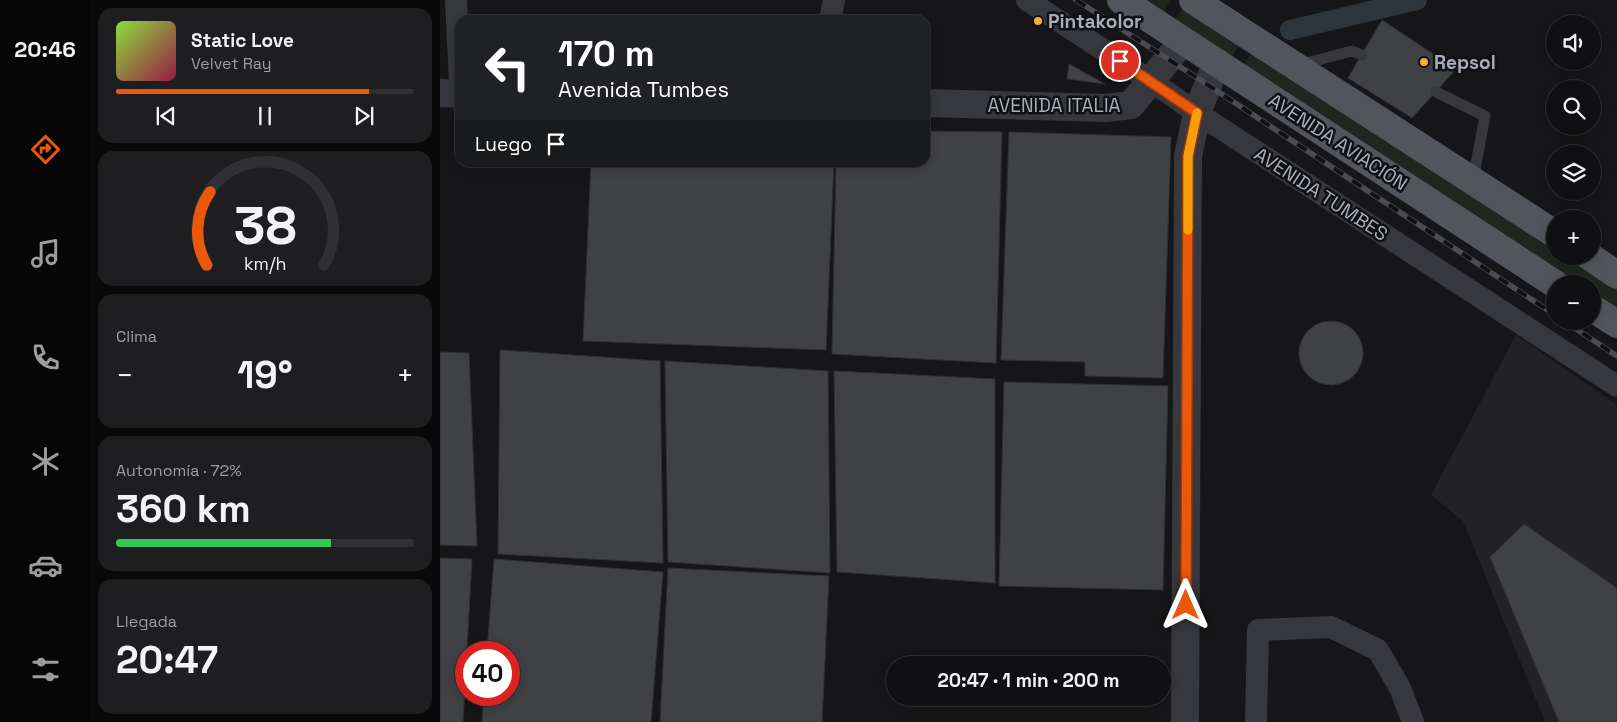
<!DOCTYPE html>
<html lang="es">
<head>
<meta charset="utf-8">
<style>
	:root { --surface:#101012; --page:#1e1e20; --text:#f1f3f6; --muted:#9c9d9f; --line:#303032; --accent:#ea580c }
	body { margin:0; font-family:"Space Grotesk",sans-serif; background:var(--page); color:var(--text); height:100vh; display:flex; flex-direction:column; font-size:19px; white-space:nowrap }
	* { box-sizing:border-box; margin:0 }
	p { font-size:16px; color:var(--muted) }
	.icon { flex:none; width:28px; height:28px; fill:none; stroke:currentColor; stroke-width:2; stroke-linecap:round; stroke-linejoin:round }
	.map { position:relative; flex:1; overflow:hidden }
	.details { display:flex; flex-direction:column; gap:8px; padding:8px; background:#09090a; width:350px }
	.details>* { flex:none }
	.top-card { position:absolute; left:15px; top:15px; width:475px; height:152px; border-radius:15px; box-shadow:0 2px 12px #0003,0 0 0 1px var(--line); background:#202124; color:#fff; overflow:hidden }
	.tools { position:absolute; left:1106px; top:15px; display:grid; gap:10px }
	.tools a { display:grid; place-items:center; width:55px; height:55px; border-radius:50%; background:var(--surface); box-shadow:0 2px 12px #0003,0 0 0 1px var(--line); font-size:25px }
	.speed { position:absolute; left:15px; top:641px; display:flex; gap:10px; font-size:25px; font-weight:700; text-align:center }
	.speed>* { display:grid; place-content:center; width:65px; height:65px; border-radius:50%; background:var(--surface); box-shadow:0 2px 12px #0003,0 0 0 1px var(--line); line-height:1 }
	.speed .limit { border:8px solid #d22; background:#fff; color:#111 }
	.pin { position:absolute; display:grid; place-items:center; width:42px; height:42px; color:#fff; margin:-21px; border:2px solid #fff; border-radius:50%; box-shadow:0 1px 5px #0007 }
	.me { position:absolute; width:55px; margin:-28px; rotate:0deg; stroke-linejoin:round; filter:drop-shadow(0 0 4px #0008) }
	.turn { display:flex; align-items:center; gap:18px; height:105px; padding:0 20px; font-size:22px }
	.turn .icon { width:65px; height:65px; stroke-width:2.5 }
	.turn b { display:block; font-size:35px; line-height:42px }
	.then { display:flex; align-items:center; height:48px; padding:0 20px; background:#0003; gap:10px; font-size:19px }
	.big { font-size:38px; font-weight:800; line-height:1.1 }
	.details .widget { flex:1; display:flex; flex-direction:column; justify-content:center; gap:8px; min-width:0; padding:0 18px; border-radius:15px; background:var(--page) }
	.details .dial { align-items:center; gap:0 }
	.dial svg { height:130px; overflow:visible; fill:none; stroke:var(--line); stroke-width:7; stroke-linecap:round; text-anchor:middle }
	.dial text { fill:var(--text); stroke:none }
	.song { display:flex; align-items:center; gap:15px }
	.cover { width:60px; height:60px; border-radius:8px; background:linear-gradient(135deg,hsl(90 70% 55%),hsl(340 70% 35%)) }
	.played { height:5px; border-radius:2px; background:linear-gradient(90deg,var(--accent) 85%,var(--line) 85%) }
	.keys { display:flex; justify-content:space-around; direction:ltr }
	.heat { display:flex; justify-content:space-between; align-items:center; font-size:28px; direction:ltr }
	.charge { height:8px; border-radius:4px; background:linear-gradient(90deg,#34c759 72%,var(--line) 0) }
	.trip { position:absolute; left:446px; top:656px; width:285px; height:50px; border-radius:25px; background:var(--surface); box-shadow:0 2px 12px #0003,0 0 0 1px var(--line); font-weight:800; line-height:50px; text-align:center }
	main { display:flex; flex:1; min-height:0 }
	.tabs { display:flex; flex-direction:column; width:90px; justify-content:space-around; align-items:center; background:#060607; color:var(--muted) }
	.tabs .icon { width:35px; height:35px }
	.tabs .active { color:var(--accent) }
	.tabs b { font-size:22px; color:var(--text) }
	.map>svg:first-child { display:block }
	.built { fill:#222225 }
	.green { fill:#1e261f }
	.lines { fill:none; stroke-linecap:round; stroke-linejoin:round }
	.canal { stroke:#2c353c; stroke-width:20 }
	.building { fill:#404145; stroke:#303034 }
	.service { stroke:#37383d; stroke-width:11 }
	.minor { stroke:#37383d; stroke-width:22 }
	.tertiary { stroke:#37383d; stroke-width:28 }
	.primary { stroke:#53555c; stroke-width:28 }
	.rail-casing { stroke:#4a4c52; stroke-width:5.5 }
	.rail { stroke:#111113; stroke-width:4; stroke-dasharray:11; stroke-linecap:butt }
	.route-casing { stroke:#983908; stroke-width:12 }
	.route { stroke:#ea580c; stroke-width:9 }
	.slow { stroke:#f59e0b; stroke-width:9 }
	.poi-dot { fill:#f2b134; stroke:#111113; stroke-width:2 }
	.labels { text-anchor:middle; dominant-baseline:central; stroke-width:5; stroke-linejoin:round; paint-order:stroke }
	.poi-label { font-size:19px; font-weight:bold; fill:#a8adb8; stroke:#111113; text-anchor:start }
	.street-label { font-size:19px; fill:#a8adb8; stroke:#111113 }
</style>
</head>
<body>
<main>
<nav class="tabs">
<b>20:46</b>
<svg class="icon active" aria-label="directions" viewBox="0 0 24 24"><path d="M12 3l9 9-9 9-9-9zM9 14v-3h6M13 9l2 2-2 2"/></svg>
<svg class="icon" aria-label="music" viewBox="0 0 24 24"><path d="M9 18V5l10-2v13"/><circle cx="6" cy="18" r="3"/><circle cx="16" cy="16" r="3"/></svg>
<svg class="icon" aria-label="phone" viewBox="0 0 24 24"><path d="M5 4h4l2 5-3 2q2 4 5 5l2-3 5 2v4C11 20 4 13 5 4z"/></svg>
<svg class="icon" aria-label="climate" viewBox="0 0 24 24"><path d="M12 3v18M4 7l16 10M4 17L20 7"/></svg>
<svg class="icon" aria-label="car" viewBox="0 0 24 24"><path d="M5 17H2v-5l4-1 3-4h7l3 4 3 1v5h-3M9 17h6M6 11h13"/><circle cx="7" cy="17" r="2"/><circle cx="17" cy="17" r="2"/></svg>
<svg class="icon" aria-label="filters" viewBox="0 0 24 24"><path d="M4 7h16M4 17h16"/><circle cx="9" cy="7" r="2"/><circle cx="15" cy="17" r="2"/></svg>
</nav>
<section class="details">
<div class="widget">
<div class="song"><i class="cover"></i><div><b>Static Love</b><p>Velvet Ray</p></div></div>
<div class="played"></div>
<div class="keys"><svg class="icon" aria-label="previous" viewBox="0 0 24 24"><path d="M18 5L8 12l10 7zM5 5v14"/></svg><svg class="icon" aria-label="pause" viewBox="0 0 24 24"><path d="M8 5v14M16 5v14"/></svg><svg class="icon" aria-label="next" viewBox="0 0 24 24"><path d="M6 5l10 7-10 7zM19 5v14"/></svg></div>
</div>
<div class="widget dial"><svg viewBox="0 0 100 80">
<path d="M14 69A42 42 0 1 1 86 69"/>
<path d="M14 69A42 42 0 0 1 16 24" stroke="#ea580c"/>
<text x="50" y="56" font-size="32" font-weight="700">38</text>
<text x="50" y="72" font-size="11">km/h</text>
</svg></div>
<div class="widget"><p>Clima</p>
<div class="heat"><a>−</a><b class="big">19°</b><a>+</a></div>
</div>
<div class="widget"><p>Autonomía · 72%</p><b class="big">360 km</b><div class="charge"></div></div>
<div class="widget"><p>Llegada</p><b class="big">20:47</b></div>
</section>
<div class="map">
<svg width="1177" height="722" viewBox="0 0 1177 722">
	<rect width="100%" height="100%" fill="#161618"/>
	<!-- built -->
	<polygon class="built" points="1076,335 1177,405 1177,722 1105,722 1023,521 991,495"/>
	<!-- green -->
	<g class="green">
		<polygon points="699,0 731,0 722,15"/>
		<polygon points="743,8 800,44 790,59 734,22"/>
		<polygon points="813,52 1115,249 1115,256 1127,256 1177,289 1177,311 1153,295 1152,284 1136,284 802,67"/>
	</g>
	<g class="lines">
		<!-- canal -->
		<polyline class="canal" points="850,30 977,0"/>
	</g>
	<!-- building -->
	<g class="building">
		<polygon points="942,20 1016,69 972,118 908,78"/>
		<polygon points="629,64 665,84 627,79"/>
		<polygon points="485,131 562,132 556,363 392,354 396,162 485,162"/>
		<polygon points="569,132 731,137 723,378 645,376 645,362 561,360"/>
		<polygon points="151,162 394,162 386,350 143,341"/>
		<circle cx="891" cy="353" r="32"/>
		<polygon points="60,350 220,361 223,563 58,554"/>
		<polygon points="0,352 29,353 37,546 0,545"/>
		<polygon points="225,361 388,371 390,573 228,562"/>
		<polygon points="394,371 555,379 555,583 397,572"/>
		<polygon points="564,382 728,386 723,590 559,586"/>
		<polygon points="1084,524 1177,588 1177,722 1119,722 1050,557"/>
		<polygon points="0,558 32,559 23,722 0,722"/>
		<polygon points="54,559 223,572 211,722 42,722 44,695 69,695 69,652 47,652"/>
		<polygon points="228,568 389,576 382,722 220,722"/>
	</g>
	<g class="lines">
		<!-- service -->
		<g class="service">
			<polyline points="859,65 912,51 922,55"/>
			<polyline points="996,92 1045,116 1033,180"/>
		</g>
		<!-- minor -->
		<g class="minor">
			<polyline points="16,0 20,81"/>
			<polyline points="587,0 711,81 757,113 1177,386"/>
			<polyline points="390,20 394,0"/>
			<polyline points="816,722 818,630 891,627 938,650 960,688 973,722"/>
		</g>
		<!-- tertiary -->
		<g class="tertiary">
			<polyline points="0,93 20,94"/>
			<polyline points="485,103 666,108 691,105 743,41"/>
			<polyline points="745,722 748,156 757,113 777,62"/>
		</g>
		<!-- primary -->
		<g class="primary">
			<polyline points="681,0 1115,284"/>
			<polyline points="753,0 1115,234"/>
			<polyline points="1149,256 1177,275"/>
			<polyline points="1152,308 1177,324"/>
		</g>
		<!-- rail casing -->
		<g class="rail-casing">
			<g id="rail">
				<polyline points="636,0 762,81 1115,315"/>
				<polyline points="1124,321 1177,356"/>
			</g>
		</g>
		<!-- rail -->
		<use href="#rail" class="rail"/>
	</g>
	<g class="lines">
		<!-- route casing -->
		<g class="route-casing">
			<polyline id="route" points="680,61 757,113 748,156 746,605"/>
		</g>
		<!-- route -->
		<use href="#route" class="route"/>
		<!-- slow -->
		<polyline class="slow" points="748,230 748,156 757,113"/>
	</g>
	<!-- markers -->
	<g class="poi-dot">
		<circle cx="598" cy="21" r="5"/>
		<circle cx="984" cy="62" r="5"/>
	</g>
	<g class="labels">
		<!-- poi labels -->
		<g class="poi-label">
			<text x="608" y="21">Pintakolor</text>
			<text x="994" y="62">Repsol</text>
		</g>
		<!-- street labels -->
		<g class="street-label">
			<text x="614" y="105">AVENIDA ITALIA</text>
			<text transform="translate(898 142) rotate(33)">AVENIDA AVIACIÓN</text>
			<text transform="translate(881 194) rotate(33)">AVENIDA TUMBES</text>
		</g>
	</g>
</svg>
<div class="tools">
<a><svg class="icon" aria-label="sound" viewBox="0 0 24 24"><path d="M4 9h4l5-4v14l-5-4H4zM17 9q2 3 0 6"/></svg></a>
<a><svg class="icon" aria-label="search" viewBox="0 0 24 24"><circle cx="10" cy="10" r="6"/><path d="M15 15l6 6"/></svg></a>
<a><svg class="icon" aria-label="layers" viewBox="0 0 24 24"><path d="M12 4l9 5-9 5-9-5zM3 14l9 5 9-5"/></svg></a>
<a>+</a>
<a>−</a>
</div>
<div class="speed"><div class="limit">40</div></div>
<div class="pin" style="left:680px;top:61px;background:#d93025"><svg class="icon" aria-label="arrive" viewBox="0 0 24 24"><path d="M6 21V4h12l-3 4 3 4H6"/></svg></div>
<svg class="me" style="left:746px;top:605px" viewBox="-20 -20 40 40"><path d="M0-17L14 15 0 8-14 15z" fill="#ea580c" stroke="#fff" stroke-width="4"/></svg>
<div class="trip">20:47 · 1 min · 200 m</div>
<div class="top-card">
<div class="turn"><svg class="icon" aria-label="left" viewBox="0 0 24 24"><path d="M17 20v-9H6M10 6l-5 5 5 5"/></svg><div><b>170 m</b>Avenida Tumbes</div></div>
<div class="then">Luego<svg class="icon" aria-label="arrive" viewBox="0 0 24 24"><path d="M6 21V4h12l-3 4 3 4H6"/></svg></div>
</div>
</div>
</main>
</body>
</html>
